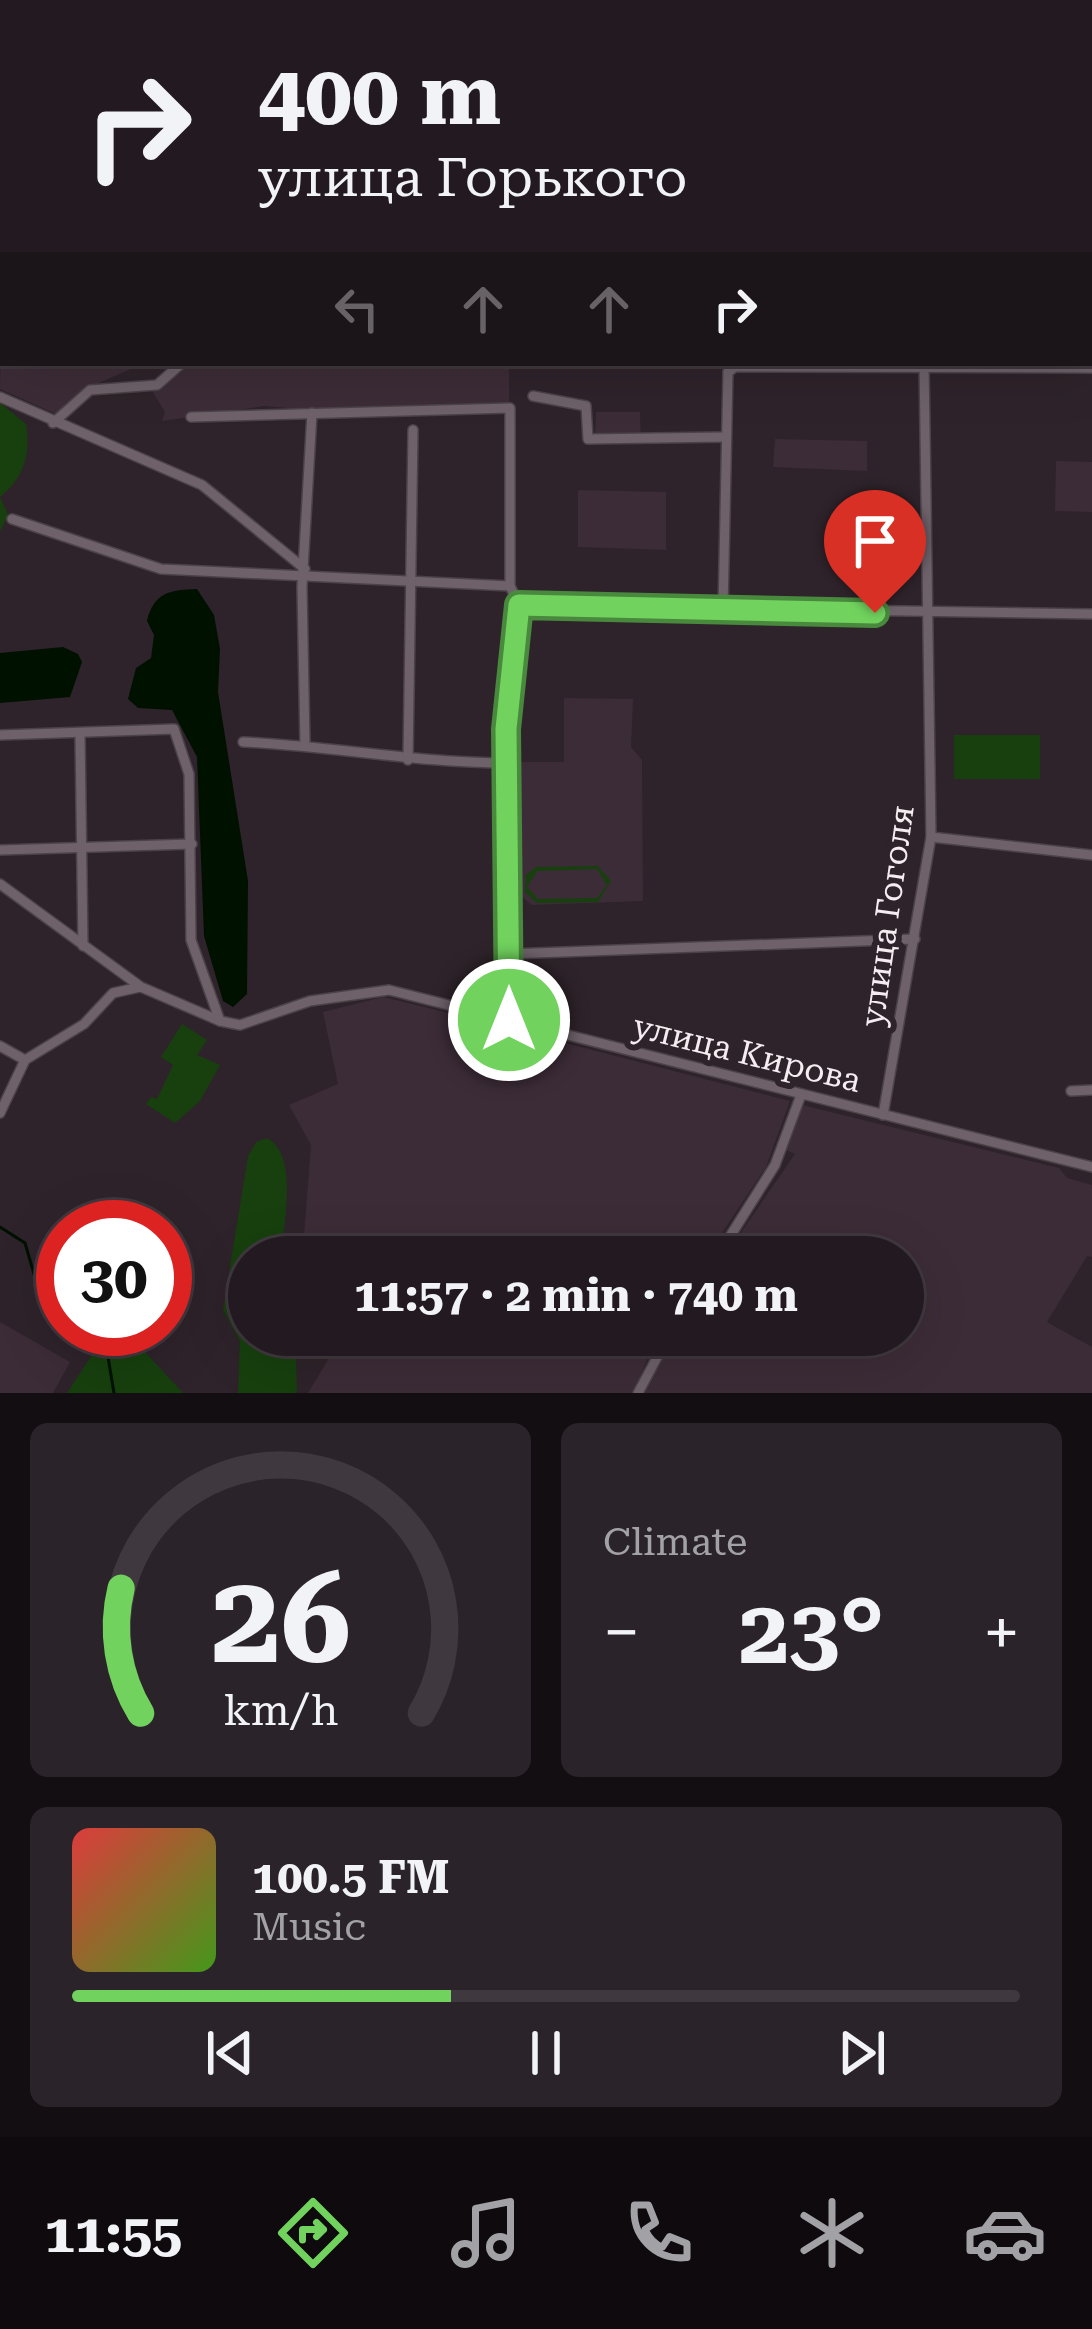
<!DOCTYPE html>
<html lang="en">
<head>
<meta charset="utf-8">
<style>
	:root { --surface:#221a20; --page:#2a2329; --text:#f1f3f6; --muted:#a2a1a5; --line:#3f383e; --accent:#71d35e }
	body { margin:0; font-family:"Roboto Serif",serif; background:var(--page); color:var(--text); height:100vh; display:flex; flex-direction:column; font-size:45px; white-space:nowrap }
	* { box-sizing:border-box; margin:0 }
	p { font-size:39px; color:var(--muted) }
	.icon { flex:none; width:66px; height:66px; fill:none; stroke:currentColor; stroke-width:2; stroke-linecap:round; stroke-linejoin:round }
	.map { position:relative; height:1393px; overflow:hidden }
	.details { display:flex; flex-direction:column; gap:30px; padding:30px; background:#130e12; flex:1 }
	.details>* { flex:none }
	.top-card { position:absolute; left:0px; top:0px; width:1092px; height:366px; box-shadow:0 12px 48px #0002,0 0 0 3px var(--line); background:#221a20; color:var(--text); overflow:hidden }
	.speed { position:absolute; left:36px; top:1200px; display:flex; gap:24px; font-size:60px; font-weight:700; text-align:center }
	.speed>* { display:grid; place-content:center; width:156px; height:156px; border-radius:50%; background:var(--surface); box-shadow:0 12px 48px #0002,0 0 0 3px var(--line); line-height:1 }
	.speed .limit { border:18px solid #d22; background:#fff; color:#111 }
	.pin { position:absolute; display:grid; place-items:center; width:102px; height:102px; color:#fff; margin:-123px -51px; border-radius:50% 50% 50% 0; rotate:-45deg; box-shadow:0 0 12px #0007 }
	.pin .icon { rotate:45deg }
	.me { position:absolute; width:132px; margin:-66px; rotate:0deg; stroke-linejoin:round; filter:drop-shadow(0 0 9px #0008) }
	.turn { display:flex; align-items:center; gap:42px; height:252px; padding:0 60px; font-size:54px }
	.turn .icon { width:156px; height:156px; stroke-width:2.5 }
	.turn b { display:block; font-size:84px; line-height:102px }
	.lanes { display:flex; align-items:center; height:114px; padding:0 60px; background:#0003; justify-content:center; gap:60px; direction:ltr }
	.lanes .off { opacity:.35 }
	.big { font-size:90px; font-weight:700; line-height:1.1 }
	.details .card { flex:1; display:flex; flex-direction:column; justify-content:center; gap:18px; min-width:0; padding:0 42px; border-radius:18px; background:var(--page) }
	.details .dial { align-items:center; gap:0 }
	.dial svg { height:312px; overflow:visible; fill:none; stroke:var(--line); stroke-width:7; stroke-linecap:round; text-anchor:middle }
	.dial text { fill:var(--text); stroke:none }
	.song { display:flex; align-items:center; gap:36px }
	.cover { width:144px; height:144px; border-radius:18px; background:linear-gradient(135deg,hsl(0 70% 55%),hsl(100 70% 35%)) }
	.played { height:12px; border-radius:6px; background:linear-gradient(90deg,var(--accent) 40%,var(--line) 40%) }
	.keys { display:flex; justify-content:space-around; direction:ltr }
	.heat { display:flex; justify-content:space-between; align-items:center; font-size:66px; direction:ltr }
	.details .tiles { flex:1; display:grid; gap:30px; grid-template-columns:1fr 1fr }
	.card:last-child { grid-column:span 2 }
	.trip { position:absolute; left:228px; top:1236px; width:696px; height:120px; border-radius:60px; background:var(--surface); box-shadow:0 12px 48px #0002,0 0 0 3px var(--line); font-weight:700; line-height:120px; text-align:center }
	.menu { display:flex; height:192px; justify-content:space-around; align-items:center; background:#0e0a0d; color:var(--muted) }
	.menu .icon { width:84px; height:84px }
	.menu .selected { color:var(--accent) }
	.menu b { font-size:54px; color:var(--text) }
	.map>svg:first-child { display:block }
	.built { fill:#3c2c37 }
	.green { fill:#17400e; fill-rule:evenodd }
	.water { fill:#010 }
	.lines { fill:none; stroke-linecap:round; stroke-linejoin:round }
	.stream { stroke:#010; stroke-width:3 }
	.minor-casing { stroke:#4b4248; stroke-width:12 }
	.minor { stroke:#6e616a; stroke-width:9 }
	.route-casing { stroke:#49893d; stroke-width:30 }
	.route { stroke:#71d35e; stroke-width:21 }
	.labels { text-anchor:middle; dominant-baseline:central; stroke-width:12; stroke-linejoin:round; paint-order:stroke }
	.street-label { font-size:33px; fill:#f4ecf1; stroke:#2e232a }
</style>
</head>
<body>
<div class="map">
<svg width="1092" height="1393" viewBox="0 0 1092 1393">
	<rect width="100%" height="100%" fill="#2e232a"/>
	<!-- built -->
	<g class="built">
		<polygon points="483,0 706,0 709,3 486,3"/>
		<polygon points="3,229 3,363 118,363 131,369 80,391 56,414 0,389"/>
		<polygon points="174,363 509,363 509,403 314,410 264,406 162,421 165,412 148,384"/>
		<polygon points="596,412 640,412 641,444 595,442"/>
		<polygon points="775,439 867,441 867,471 773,467"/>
		<polygon points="1056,461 1092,462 1092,512 1055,511"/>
		<polygon points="578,490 666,492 666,550 578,547"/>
		<polygon points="564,698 633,699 631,747 642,760 643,901 532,905 517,893 515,762 564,762"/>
		<polygon points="383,997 441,1011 790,1101 766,1167 706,1257 310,1257 303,1248 311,1145 289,1105 338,1084 323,1012"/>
		<polygon points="802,1105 1059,1168 1067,1178 1092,1185 1092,1257 1087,1256 1047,1322 1092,1347 1092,1393 644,1393 663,1350 678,1348 685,1335 903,1335 903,1257 724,1257 795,1154 786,1150"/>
		<polygon points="0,1322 70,1362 53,1393 0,1393"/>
		<polygon points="305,1335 657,1335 634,1393 308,1393 335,1348 319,1342 313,1353"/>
	</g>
	<!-- green -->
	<g class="green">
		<polygon points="0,0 471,0 474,3 3,3 3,132"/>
		<path d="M0 403 26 424C31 454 24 478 0 497L8 515 0 531Z"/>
		<rect x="954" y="735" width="86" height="44"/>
		<path d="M598 866 611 881 598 902 537 903 525 892 526 875 536 867ZM597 869 607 885 597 898 538 899 527 887 537 871Z"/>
		<polygon points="182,1024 207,1040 197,1055 220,1065 200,1101 175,1123 146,1104 151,1097 157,1099 173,1065 161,1057"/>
		<path d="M267 1138C300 1155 282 1226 282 1257H249V1335H295L297 1388 296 1393H238L240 1341 223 1310 248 1156 256 1142Z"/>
		<polygon points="109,1329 145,1352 183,1393 67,1393"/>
	</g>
	<!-- water -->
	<g class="water">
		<path d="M197 589 214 615 220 649 218 692 248 881 247 994 233 1007 223 1001 204 936 197 757 172 710 138 708 128 699 136 668 151 658 154 635 147 621C154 592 170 590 197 589Z"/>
		<polygon points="63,647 78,654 82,662 70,697 0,703 0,653"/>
	</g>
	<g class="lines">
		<!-- stream -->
		<g class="stream">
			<polyline points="0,1227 25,1243 39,1291 63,1301"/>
			<polyline points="86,1329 87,1329"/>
			<polyline points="105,1339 114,1393"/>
		</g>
		<!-- minor casing -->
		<g class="minor-casing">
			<g id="minor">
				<polyline points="0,7 3,8"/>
				<polyline points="1089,9 1092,9"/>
				<polyline points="0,77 3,77"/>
				<polyline points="0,133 3,136"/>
				<polyline points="728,372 735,367 1092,368"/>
				<polyline points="533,396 586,406 588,439 724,437"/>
				<polyline points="0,397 202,485 305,569"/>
				<polyline points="191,417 510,408 510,586 519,605 507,695 509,1020"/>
				<polyline points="53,423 90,390 157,385 182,363"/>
				<polyline points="12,519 161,569 510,586"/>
				<polyline points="519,605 1092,614"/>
				<polyline points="723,610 728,372"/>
				<polyline points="0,735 174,729 189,774 191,940 220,1021"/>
				<polyline points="80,735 83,946"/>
				<path d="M243 742C331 746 417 763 506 763"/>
				<polyline points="305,745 302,587 312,413"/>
				<polyline points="408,760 413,430"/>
				<polyline points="931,837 1092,855"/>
				<polyline points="0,850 192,844"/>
				<polyline points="0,884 141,987 220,1021 240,1025 310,1001 389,990 1092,1167"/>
				<polyline points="509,954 915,939"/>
				<polyline points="0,1046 25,1060"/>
				<polyline points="1071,1091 1092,1090"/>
				<polyline points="0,1113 25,1060 84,1024 113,993 140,987"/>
				<polyline points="883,1115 931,837 924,363"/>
				<polyline points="717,1257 775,1165 801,1095"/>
				<polyline points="638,1393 669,1335"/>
			</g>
		</g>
		<!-- minor -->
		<use href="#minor" class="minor"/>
	</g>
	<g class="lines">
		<!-- route casing -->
		<g class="route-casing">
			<polyline id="route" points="509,1020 506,729 519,605 875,613"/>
		</g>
		<!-- route -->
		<use href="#route" class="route"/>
	</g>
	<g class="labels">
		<!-- street labels -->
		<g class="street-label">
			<text transform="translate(887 916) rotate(-82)">улица Гоголя</text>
			<text transform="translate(747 1053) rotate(14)">улица Кирова</text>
		</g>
	</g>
</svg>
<div class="speed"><div class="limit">30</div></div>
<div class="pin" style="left:875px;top:613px;background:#d93025"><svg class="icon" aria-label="arrive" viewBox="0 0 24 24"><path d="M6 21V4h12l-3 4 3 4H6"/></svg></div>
<svg class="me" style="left:509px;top:1020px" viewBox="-20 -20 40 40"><circle r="17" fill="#71d35e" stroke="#fff" stroke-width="3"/><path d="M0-11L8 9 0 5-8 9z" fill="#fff"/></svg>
<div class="trip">11:57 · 2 min · 740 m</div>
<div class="top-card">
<div class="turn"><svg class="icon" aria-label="right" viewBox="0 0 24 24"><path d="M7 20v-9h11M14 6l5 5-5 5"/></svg><div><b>400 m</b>улица Горького</div></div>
<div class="lanes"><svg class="icon off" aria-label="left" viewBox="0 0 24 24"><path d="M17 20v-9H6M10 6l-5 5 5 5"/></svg><svg class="icon off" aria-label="ahead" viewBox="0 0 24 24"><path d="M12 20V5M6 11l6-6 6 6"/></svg><svg class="icon off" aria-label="ahead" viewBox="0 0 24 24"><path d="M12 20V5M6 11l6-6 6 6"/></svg><svg class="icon" aria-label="right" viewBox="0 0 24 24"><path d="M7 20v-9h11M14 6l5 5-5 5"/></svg></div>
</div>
</div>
<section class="details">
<div class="tiles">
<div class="card dial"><svg viewBox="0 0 100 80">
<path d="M14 69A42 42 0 1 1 86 69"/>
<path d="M14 69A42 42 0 0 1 9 37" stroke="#71d35e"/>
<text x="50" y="56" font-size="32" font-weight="700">26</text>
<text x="50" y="72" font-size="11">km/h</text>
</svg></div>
<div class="card"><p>Climate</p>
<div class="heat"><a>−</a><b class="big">23°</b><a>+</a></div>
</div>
<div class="card">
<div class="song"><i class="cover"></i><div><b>100.5 FM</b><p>Music</p></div></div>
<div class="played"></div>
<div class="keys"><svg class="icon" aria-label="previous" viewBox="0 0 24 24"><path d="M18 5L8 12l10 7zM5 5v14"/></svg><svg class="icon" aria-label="pause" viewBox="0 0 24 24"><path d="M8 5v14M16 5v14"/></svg><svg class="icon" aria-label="next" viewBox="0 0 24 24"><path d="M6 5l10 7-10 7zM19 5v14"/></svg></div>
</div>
</div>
</section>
<nav class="menu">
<b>11:55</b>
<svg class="icon selected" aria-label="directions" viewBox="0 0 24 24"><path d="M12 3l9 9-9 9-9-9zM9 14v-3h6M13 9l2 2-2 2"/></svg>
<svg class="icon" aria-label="music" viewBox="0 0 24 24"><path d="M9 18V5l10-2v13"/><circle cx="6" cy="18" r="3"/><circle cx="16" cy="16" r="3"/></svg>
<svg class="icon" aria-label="phone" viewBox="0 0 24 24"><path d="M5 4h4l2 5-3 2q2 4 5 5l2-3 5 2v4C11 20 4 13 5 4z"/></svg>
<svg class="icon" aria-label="climate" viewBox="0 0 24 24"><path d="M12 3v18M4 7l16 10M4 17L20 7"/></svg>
<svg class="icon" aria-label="car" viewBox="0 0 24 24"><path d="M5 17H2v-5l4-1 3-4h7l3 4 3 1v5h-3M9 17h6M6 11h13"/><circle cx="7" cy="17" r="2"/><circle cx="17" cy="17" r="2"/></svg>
</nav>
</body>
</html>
